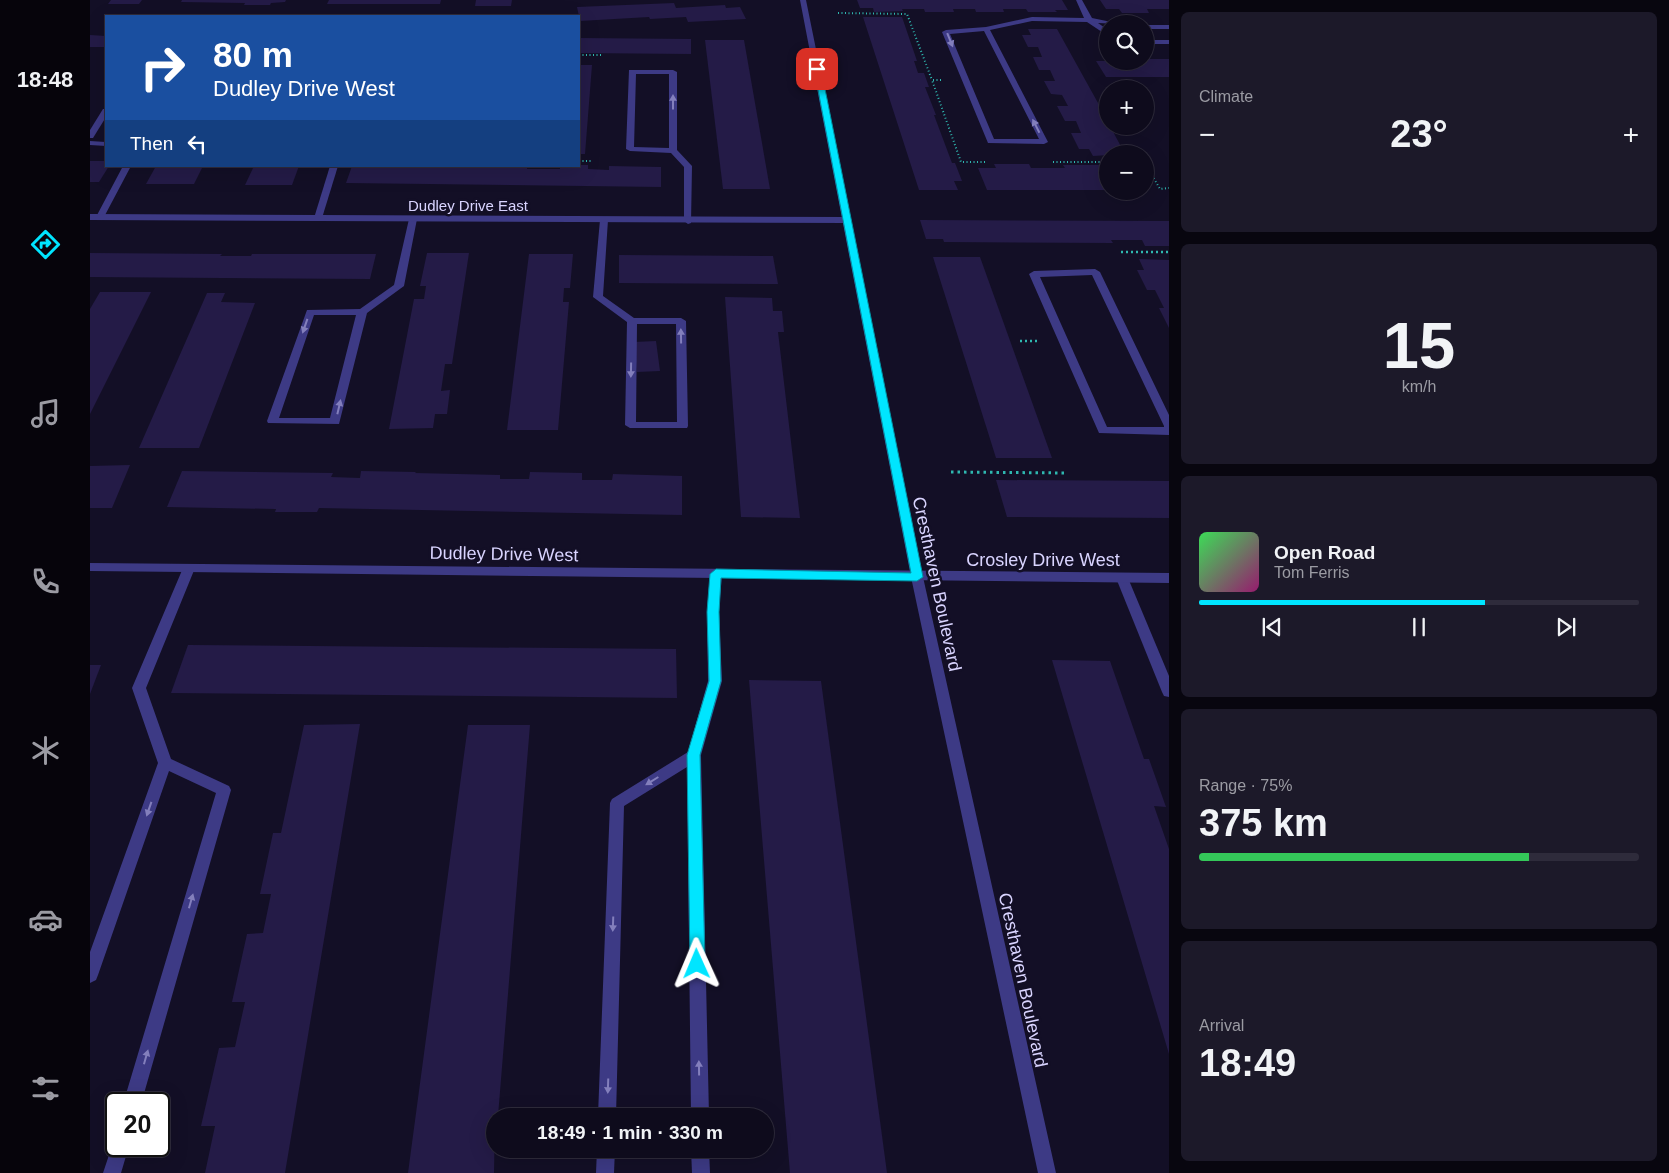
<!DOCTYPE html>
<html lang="en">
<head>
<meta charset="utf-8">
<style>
	:root { --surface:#0e0b1c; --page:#1c1929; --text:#f1f3f6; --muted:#9b9ba3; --line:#2e2b3b; --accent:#00e5ff }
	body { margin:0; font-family:Helvetica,sans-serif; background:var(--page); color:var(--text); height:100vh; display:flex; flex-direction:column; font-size:19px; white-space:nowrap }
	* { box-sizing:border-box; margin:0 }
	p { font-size:16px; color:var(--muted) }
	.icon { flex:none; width:28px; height:28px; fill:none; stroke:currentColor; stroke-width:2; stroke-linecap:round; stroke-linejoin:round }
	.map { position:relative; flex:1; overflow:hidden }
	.panel { display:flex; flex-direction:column; gap:12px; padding:12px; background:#08060f; width:500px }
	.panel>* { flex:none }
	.hud { position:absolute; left:15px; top:15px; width:475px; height:152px; border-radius:0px; box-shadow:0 5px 20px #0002,0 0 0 1px var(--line); background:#1a4fa0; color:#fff; overflow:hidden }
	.buttons { position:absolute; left:1009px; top:15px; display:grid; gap:10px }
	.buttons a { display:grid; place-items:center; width:55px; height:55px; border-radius:50%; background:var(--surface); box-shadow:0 5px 20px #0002,0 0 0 1px var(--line); font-size:25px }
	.speed { position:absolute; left:15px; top:1092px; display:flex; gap:10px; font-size:25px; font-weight:700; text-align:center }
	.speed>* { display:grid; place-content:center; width:65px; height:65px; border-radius:50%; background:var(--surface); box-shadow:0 5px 20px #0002,0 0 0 1px var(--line); line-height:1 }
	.speed .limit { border:2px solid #111; border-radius:8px; background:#fff; color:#111 }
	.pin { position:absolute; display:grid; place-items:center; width:42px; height:42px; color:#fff; margin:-21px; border-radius:10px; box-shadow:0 2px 8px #0006 }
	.me { position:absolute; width:55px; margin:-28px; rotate:359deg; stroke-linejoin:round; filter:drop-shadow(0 0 4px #0008) }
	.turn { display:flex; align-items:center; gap:18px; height:105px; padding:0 25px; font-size:22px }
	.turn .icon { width:65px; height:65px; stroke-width:2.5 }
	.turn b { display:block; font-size:35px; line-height:42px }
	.then { display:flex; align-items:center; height:48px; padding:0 25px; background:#0003; gap:10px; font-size:19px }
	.big { font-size:38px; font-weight:800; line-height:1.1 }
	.panel .card { flex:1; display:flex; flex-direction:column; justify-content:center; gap:8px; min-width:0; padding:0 18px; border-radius:8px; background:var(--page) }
	.panel .dial { align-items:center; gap:0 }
	.dial b { font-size:65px; line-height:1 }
	.song { display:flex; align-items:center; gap:15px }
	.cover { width:60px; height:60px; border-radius:8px; background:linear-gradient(135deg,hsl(130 70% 55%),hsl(320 70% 35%)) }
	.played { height:5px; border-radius:2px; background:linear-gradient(90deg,var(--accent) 65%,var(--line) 65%) }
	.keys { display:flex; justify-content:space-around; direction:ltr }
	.heat { display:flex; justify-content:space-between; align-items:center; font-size:28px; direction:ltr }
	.charge { height:8px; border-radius:4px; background:linear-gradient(90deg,#34c759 75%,var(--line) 0) }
	.trip { position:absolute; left:396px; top:1108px; width:288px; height:50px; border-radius:25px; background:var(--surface); box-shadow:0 5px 20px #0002,0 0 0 1px var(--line); font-weight:800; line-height:50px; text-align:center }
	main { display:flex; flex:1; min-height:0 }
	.tab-bar { display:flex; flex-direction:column; width:90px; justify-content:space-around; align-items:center; background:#06040b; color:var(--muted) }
	.tab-bar .icon { width:35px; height:35px }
	.tab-bar .active { color:var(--accent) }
	.tab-bar b { font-size:22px; color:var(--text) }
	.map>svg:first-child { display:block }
	.building { fill:#241b47 }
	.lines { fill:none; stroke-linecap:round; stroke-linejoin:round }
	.path-far2 { stroke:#2fb8b0; stroke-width:2; stroke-dasharray:1 2.5; stroke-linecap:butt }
	.path-far1 { stroke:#2fb8b0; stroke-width:2.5; stroke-dasharray:2 3; stroke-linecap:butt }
	.path { stroke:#2fb8b0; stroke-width:3; stroke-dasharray:2.5 4; stroke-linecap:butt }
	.service { fill:#3d3a85; fill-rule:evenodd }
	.minor { fill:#3d3a85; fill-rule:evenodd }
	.tertiary { fill:#3d3a85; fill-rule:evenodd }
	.oneway { fill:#837fbc }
	.route { fill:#00e5ff; stroke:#0095a6 }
	.labels { text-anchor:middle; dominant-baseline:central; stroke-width:5; stroke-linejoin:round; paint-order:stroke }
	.far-street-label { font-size:15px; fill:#d9d4ff; stroke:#130f26 }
	.street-label { font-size:18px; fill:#d9d4ff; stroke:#130f26 }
</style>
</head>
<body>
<main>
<nav class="tab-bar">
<b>18:48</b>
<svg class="icon active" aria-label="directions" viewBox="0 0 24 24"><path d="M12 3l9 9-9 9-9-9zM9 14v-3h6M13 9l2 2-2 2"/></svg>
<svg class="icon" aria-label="music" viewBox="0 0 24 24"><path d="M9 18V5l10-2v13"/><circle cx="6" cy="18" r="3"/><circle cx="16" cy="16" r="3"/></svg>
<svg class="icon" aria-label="phone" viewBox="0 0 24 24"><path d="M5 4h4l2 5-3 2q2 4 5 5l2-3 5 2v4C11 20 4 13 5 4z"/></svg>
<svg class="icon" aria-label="climate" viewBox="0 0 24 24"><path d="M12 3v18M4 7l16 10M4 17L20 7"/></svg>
<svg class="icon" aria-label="car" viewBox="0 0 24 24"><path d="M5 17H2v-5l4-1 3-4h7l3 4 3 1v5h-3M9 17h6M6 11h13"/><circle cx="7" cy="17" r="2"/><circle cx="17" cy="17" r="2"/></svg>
<svg class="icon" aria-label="filters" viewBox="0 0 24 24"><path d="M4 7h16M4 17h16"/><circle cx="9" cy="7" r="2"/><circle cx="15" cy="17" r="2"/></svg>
</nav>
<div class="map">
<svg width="1079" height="1173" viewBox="0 0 1079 1173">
	<rect width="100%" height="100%" fill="#130f26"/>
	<!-- building -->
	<g class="building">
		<polygon points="21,0 52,0 49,4 18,4"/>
		<polygon points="92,0 196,0 195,2 181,3 180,5 154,5 155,3 91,2"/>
		<polygon points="239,0 351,0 350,4 237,4"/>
		<polygon points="386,0 422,0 421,6 385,6"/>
		<polygon points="767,0 972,0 978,10 965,10 967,12 938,12 936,9 913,9 914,12 886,12 885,9 863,9 864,12 835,12 834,9 812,9 813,11 784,12 783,8 770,8"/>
		<polygon points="1010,0 1079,0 1079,9 1057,9 1059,13 1032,13 1029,9 1016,9"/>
		<polygon points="584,3 586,8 635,5 636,8 650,7 656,19 598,22 596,17 560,19 559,17 490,21 487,7"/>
		<polygon points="773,17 812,17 827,61 824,61 828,73 834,73 839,87 835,87 846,115 844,115 862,163 865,163 872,181 864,181 868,190 829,190"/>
		<polygon points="938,29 967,29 1018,121 1018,126 1020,126 1035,154 1003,156 999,149 989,149 981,133 991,133 986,121 975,121 967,106 978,106 972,95 961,94 954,81 965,81 960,70 949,70 943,57 952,57 948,47 938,47 932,35 941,35"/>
		<polygon points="0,35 16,36 16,47 0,47"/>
		<polygon points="489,38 601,39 601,54 489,53"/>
		<polygon points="615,40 654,40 680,189 633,189"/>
		<polygon points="1055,59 1079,59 1079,77 1016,77 1006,61 1055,61"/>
		<polygon points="489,65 502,65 495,154 489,154"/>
		<polygon points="0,161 16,161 16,166 19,166 9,182 0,182"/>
		<polygon points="904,164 939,164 941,168 975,168 973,165 1009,165 1011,169 1018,169 1018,190 897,190 888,168 906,168"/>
		<polygon points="489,165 498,165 498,169 519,170 519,166 571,167 571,187 256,183 262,166 397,168 398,166 437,166 437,169 470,169 470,166 489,166"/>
		<polygon points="66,166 113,166 104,184 56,184"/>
		<polygon points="164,166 209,166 202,185 155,185"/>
		<polygon points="830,220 1079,221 1079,246 1055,246 1052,240 1021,240 1023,243 854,242 853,239 836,239"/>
		<polygon points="0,253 132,254 130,256 161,256 162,254 286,254 280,279 0,277"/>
		<polygon points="337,253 379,253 362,364 355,364 351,391 360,390 357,414 345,414 343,428 299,429 324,299 334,299 336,286 330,286"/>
		<polygon points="439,254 483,254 480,288 474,288 473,302 479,302 468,430 417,430"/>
		<polygon points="529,255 683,256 688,284 529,283"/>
		<polygon points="843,257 890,257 962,458 906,458"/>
		<polygon points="1049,259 1079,260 1079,328 1069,308 1074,308 1065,290 1057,290 1047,270 1054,270"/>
		<polygon points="10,292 61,292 0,414 0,309"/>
		<polygon points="117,293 135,293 131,302 165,303 109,448 49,448"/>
		<polygon points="635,297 682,298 683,311 692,311 694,332 688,332 710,518 651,517"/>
		<polygon points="566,341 570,371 547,372 544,342"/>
		<polygon points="40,465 22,508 0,508 0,466"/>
		<polygon points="92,471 243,473 241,477 270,478 271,471 326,472 325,473 410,475 410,479 439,479 440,472 492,473 492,480 522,480 523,474 592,476 592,515 229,508 227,512 185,512 186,509 77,507"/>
		<polygon points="906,480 1079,481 1079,518 917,517"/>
		<polygon points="98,645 586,649 587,698 81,693"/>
		<polygon points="962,660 1020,661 1054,759 1059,759 1076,807 1064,806 1079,849 1079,1054"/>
		<polygon points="0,665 11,665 0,694"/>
		<polygon points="659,680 731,681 797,1173 700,1173"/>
		<polygon points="270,724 195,1173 115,1173 125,1126 111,1126 129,1048 145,1047 155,1002 142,1002 157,934 173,933 181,894 170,894 183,833 191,833 214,725"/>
		<polygon points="378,725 440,725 408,1116 405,1116 404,1173 318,1173"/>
	</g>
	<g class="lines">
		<!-- path-far2 -->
		<g class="path-far2">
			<polyline points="748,13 817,14 842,80"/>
			<polyline points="489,55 511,55"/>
			<polyline points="851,80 842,80 871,162 897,162"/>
			<polyline points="489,161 501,161"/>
			<polyline points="963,162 1018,162"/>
			<polyline points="1055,163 1070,189 1079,188"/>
		</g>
		<!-- path-far1 -->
		<g class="path-far1">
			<polyline points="1031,252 1079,252"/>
			<polyline points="930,341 947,341"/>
		</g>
		<!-- path -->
		<polyline class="path" points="861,472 976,473"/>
		<!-- service -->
		<g class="service">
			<path d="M986 0H992L1002 18 1031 24 1008 23 1018 30V36L997 22 942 21 900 30 958 142 954 144 898 143 852 32 856 30 896 27 942 17 994 18ZM894 31 949 139H904L860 34Z"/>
			<rect x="1055" y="25" width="24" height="4"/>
			<rect x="1055" y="40" width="24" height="4"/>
			<path d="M539 70H583L587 72V150L602 166 601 223 598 224 594 221V167L581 153 540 151 536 149ZM546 74H579V148L544 147Z"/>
			<polygon points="13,109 16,109 16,117 3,138 0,138 0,130"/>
			<polygon points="0,141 16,142 16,146 0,145"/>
			<polygon points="33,166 41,166 14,217 13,219 7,219 6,217"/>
			<polygon points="240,166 248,166 232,218 228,221 224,218"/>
			<path d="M323 216 327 219 314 286 277 313 249 424 178 423 177 421 217 310 270 309 304 285 319 219ZM224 315H266L240 418H189Z"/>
			<path d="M514 217 518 220 513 296 544 318H591L596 321 598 426 597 428H540L535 425 537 322 503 297 510 220ZM547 324H586L587 422H546Z"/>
			<path d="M1005 269 1010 272 1079 415V435L1009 433 939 274 944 271ZM1002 275 1074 426V427H1017L950 277Z"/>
			<polygon points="99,564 105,568 56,688 81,759 139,786 141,790 51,1104 33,1104 126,793 79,771 8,975 6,980 0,983 0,952 68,763 42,688 93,568"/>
			<polygon points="626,569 630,570 632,573 629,612 632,681 611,755 619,1116 601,1116 597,767 534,806 526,1116 508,1116 520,803 522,799 598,752 618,681 617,612 620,573 622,570"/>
			<polygon points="1032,573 1036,575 1038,578 1079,676 1079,697 1074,696 1072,692 1026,578 1028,575"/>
			<polygon points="26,1139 26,1146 39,1146 31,1173 13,1173 24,1140"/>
			<polygon points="507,1149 525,1149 524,1173 506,1173"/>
			<polygon points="601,1149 619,1149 620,1173 602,1173"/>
		</g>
		<!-- minor -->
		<g class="minor">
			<polygon points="0,214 756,217 760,220 756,223 0,220"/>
			<polygon points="0,563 1079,573 1079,583 0,571"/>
		</g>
		<!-- tertiary -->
		<polygon class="tertiary" points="710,0 716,0 833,577 966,1173 948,1173 821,577"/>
	</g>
	<!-- one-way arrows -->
	<defs><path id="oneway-solid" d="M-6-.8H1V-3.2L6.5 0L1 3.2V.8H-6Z" transform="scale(1.25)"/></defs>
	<g class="oneway">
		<use href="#oneway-solid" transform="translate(860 40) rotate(68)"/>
		<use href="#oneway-solid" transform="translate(583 102) rotate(-90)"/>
		<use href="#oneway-solid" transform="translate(946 126) rotate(-117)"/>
		<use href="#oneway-solid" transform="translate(215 326) rotate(109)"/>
		<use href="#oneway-solid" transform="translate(591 336) rotate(-91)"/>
		<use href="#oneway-solid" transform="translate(541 370) rotate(91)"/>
		<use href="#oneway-solid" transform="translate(249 407) rotate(-77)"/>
		<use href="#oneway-solid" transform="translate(562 781) rotate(148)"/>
		<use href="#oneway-solid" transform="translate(59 809) rotate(109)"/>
		<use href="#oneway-solid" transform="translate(101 901) rotate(-74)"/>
		<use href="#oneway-solid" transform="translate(523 924) rotate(92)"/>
		<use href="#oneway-solid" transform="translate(56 1057) rotate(-74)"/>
		<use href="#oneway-solid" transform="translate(609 1068) rotate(-91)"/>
		<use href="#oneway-solid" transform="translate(518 1086) rotate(92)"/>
	</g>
	<!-- route -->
	<polygon class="route" points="727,67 731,69 833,577 827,581 631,578 629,612 631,681 610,755 615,964 612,969 607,971 602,969 600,964 597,755 619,681 617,612 620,574 626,569 821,573 724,69"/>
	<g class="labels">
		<!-- far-street labels -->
		<g class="far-street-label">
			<text x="378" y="205">Dudley Drive East</text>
		</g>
		<!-- street labels -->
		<g class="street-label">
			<text transform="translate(414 554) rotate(1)">Dudley Drive West</text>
			<text x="953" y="560">Crosley Drive West</text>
			<text transform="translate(847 584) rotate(78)">Cresthaven Boulevard</text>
			<text transform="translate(933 980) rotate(78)">Cresthaven Boulevard</text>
		</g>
	</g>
</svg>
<div class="buttons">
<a><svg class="icon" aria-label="search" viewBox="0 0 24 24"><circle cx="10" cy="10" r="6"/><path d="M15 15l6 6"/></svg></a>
<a>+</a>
<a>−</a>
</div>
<div class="speed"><div class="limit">20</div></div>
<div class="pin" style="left:727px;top:69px;background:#d93025"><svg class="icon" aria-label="arrive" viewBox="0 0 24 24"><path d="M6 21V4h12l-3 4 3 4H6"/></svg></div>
<svg class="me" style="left:607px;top:964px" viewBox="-20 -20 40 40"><path d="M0-17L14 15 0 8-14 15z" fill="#00e5ff" stroke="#fff" stroke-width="4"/></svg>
<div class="trip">18:49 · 1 min · 330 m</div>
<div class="hud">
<div class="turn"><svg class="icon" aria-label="right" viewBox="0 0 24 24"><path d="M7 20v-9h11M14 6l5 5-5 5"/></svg><div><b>80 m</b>Dudley Drive West</div></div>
<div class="then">Then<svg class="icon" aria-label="left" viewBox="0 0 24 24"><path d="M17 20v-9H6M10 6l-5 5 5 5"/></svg></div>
</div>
</div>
<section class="panel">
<div class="card"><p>Climate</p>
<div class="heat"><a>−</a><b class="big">23°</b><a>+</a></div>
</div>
<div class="card dial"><b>15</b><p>km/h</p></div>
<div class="card">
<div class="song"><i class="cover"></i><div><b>Open Road</b><p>Tom Ferris</p></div></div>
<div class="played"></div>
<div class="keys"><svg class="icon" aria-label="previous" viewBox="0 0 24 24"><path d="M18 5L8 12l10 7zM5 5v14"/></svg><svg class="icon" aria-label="pause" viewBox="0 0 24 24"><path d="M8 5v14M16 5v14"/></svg><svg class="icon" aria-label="next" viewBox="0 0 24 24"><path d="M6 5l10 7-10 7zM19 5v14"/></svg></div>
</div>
<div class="card"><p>Range · 75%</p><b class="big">375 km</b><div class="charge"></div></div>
<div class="card"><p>Arrival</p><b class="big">18:49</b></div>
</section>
</main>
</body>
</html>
